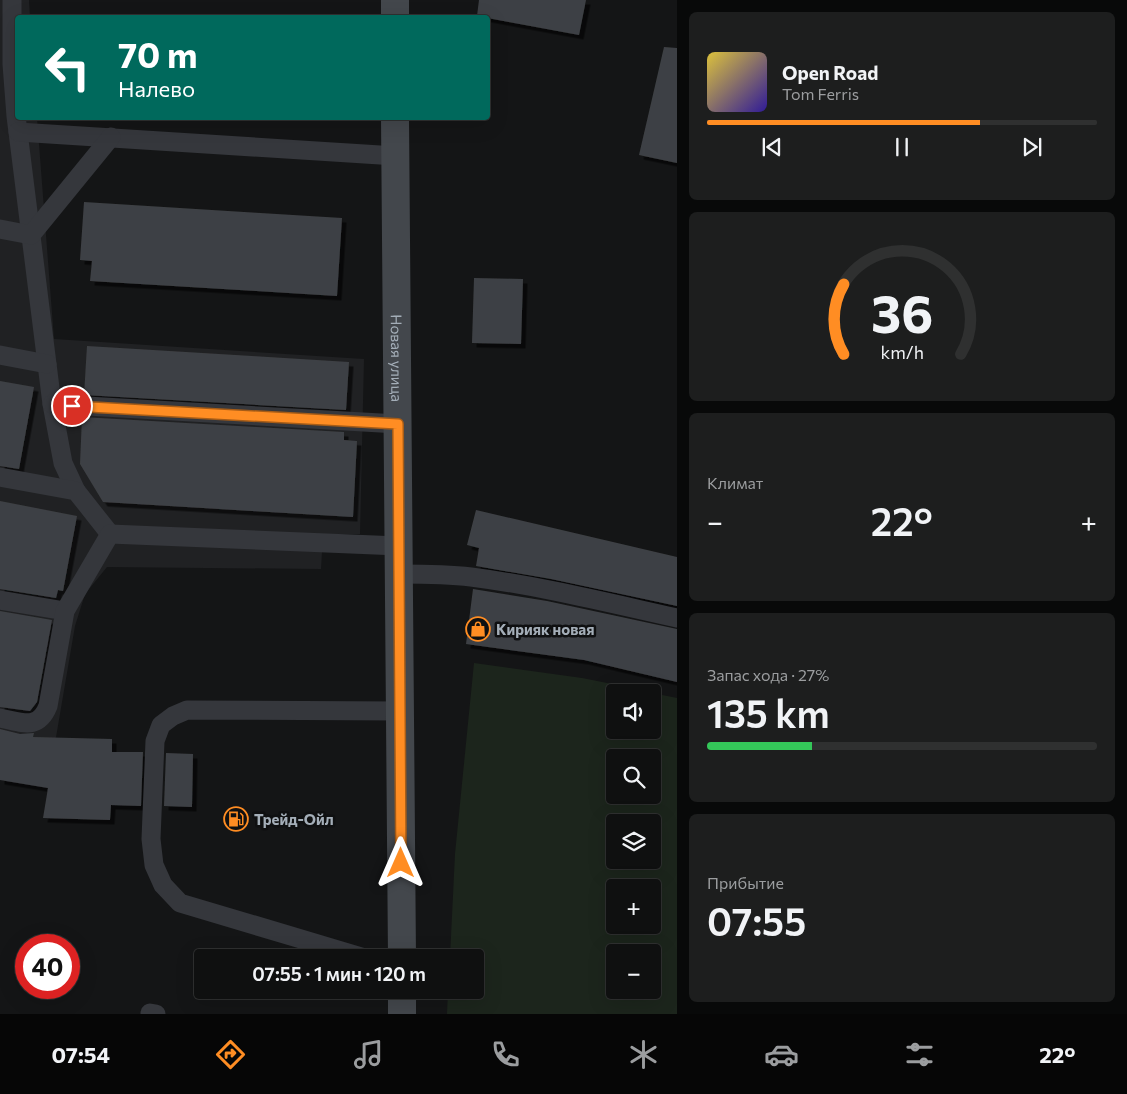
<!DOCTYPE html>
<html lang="ru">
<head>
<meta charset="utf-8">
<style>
	:root { --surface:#0f1010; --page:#1d1e1e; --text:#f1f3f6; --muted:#9b9d9f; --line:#2f3030; --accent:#ff8d23 }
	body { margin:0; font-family:Commissioner,sans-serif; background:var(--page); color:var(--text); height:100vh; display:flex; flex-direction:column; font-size:19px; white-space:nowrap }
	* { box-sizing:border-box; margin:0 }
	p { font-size:16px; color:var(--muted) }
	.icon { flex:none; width:28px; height:28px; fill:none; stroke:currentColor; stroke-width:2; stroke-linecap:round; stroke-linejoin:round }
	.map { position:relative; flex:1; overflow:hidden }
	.panel { display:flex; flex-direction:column; gap:12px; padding:12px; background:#080909; width:450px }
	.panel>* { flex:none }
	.top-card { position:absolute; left:15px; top:15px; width:475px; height:105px; border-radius:5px; box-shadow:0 5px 20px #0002,0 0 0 1px var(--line); background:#00695c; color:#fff; overflow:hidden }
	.controls { position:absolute; left:606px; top:684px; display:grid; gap:10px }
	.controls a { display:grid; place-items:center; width:55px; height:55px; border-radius:5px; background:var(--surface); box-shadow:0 5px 20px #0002,0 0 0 1px var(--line); font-size:25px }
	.speed { position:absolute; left:15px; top:934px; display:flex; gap:10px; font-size:25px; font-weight:700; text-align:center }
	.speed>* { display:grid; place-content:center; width:65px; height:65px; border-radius:50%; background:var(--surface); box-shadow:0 5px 20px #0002,0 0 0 1px var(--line); line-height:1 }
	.speed .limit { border:8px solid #d22; background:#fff; color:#111 }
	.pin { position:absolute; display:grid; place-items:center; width:42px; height:42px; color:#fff; margin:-21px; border:2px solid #fff; border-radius:50%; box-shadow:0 1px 5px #0007 }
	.me { position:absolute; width:55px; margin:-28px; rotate:0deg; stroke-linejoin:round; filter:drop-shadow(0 0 4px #0008) }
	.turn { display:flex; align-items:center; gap:18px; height:105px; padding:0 20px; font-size:22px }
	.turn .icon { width:65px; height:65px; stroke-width:2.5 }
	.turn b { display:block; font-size:35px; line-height:42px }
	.big { font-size:38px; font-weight:600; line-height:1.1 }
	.panel .widget { flex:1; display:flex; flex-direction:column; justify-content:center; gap:8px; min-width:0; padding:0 18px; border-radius:8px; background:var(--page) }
	.panel .dial { align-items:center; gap:0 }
	.dial svg { height:130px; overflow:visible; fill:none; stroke:var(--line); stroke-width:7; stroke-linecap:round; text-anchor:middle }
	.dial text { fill:var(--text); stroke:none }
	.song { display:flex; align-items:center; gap:15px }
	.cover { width:60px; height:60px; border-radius:8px; background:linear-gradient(135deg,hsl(50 70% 55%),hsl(250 70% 35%)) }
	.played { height:5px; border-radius:2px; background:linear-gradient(90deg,var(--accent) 70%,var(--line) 70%) }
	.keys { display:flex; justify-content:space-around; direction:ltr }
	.heat { display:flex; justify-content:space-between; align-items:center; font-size:28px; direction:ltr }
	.charge { height:8px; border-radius:4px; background:linear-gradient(90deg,#34c759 27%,var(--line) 0) }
	.trip { position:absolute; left:194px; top:949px; width:290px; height:50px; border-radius:5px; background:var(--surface); box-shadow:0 5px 20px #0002,0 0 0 1px var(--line); font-weight:600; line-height:50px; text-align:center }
	.tabs { display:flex; height:80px; justify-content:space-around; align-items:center; background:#060606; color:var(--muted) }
	.tabs .icon { width:35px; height:35px }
	.tabs .active { color:var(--accent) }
	.tabs b { font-size:22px; color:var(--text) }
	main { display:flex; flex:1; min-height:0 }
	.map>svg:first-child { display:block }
	.built { fill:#202123 }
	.green { fill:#1c251c; fill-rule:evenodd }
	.building { fill:#3e4044; filter:url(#shadow) }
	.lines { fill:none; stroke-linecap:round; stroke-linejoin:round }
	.lane { stroke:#35373c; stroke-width:19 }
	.secondary { stroke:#43474c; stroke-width:28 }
	.route-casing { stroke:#a65c17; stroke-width:12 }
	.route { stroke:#ff8d23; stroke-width:9 }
	.labels { text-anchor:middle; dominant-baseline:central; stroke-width:5; stroke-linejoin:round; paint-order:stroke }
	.street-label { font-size:15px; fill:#a4aeb8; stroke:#0f1011 }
	.poi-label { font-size:15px; font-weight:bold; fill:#a4aeb8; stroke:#0f1011; text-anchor:start }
</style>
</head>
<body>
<main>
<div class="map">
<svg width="677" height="1014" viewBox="0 0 677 1014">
	<defs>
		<filter id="shadow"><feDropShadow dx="4.5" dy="4.5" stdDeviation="0" flood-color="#0009"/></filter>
	</defs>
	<rect width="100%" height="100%" fill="#141516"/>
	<!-- built -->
	<polygon class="built" points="0,0 29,0 30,17 18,18 18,118 37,118 54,339 364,359 360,534 323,534 321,569 107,567 85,594 75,626 54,749 0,780"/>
	<!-- green -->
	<path class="green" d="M474 663 582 678 652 692H615V730H652V693L677 698V1014H447L448 990H475V958L450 957 455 854ZM615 758H652V795H615ZM615 822H652V860H615ZM615 888H652V925H615ZM652 952V990H615V952Z"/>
	<!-- building -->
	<g class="building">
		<polygon points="479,0 586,0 579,35 477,16"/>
		<polygon points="664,47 677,48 677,163 639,155"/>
		<polygon points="84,202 342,218 337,296 90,281 92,261 80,260"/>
		<polygon points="474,278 523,279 521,344 472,343"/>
		<polygon points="87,346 349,362 346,410 84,395"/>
		<polygon points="0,381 34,387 19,469 0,466"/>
		<polygon points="82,417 344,432 344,440 357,441 353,517 103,502 80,464"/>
		<polygon points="0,501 77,516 63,591 58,590 56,598 0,589"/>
		<polygon points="476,510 677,557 677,606 551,579 476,566 479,548 467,545"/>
		<polygon points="473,589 547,601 677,629 677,682 584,660 466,644"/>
		<polygon points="0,611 52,620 37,702 30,711 0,707"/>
		<polygon points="0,729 20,734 34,733 33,737 112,739 112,752 143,752 141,806 111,805 110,820 43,818 48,788 0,780"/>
		<polygon points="166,753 193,754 192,807 164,806"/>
	</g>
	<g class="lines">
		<!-- lane -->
		<g class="lane">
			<polyline points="12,0 12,64 16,116 52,404 63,463 76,491"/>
			<polyline points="18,132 396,156"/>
			<polyline points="0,229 31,235 111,137"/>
			<polyline points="0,355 47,364"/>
			<polyline points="52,404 398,424"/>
			<polyline points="0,477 76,491 110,534"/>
			<path d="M399 574C423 574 447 574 471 577 541 586 609 603 677 618"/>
			<polyline points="0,600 65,611"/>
			<path d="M0 718C22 722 38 731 48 706L65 611 110 534 399 546"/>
			<polyline points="365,958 180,903 163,885 154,865 151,839 155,741 161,725 173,716 187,710 400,711"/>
			<polyline points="150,1013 156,1014"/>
		</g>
		<!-- secondary -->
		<g class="secondary">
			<polyline points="395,0 395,18"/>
			<path id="s1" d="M395 118 402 958"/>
			<polyline points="402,990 402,1014"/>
		</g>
	</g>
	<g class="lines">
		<!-- route casing -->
		<g class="route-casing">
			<polyline id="route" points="72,406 398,424 401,863"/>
		</g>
		<!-- route -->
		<use href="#route" class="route"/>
	</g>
	<!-- icons -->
	<defs>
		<g id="shop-ring" transform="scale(1.25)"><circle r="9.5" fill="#0f1011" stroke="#ff8d23" stroke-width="1.5"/><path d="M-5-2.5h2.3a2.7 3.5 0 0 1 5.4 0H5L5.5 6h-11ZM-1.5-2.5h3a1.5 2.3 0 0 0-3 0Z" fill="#ff8d23"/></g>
		<g id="fuel-ring" transform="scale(1.25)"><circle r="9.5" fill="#0f1011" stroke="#ff8d23" stroke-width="1.5"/><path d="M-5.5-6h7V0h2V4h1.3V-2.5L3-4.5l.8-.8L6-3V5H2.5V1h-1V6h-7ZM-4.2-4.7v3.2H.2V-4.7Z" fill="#ff8d23"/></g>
	</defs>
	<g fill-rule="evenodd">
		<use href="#shop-ring" x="478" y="629"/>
		<use href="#fuel-ring" x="236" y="819"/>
	</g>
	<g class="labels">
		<!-- street labels -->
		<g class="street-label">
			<text stroke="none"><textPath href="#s1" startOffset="240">Новая улица</textPath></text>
		</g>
		<!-- poi labels -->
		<g class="poi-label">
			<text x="496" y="629">Кирияк новая</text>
			<text x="254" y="819">Трейд-Ойл</text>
		</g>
	</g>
</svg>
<div class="controls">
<a><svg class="icon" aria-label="sound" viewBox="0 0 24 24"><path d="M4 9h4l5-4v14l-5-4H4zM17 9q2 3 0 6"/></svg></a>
<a><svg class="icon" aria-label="search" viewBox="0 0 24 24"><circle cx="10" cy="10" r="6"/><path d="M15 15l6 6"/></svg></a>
<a><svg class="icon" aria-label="layers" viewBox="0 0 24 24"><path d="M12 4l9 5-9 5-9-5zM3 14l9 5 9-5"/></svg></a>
<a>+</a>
<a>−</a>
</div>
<div class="speed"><div class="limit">40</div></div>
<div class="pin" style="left:72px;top:406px;background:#d93025"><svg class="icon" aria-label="arrive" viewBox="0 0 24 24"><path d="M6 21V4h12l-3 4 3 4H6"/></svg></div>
<svg class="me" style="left:401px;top:863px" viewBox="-20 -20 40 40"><path d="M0-17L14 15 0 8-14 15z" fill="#ff8d23" stroke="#fff" stroke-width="4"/></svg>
<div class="trip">07:55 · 1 мин · 120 m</div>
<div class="top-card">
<div class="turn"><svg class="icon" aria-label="left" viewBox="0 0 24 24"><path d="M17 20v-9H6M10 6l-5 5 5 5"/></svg><div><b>70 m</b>Налево</div></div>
</div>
</div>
<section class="panel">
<div class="widget">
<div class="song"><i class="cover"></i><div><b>Open Road</b><p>Tom Ferris</p></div></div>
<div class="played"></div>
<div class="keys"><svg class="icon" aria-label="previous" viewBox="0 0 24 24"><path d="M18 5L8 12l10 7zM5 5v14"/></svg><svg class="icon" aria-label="pause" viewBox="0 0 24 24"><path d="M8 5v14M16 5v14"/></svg><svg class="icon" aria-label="next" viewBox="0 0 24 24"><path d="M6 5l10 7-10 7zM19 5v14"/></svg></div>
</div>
<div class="widget dial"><svg viewBox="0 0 100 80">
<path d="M14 69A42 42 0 1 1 86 69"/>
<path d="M14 69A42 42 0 0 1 14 26" stroke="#ff8d23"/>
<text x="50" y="56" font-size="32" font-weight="700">36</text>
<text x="50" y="72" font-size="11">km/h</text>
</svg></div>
<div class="widget"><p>Климат</p>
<div class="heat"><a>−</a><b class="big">22°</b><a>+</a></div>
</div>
<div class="widget"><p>Запас хода · 27%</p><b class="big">135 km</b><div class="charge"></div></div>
<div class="widget"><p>Прибытие</p><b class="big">07:55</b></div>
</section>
</main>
<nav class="tabs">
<b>07:54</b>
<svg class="icon active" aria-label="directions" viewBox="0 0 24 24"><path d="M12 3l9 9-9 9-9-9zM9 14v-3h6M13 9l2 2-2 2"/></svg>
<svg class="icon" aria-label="music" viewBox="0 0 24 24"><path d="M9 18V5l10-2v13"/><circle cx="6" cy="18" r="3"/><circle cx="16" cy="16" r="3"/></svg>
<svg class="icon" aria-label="phone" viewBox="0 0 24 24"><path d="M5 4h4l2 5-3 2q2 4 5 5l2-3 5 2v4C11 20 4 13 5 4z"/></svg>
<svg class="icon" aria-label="climate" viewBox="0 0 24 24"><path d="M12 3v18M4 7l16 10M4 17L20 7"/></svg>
<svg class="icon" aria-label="car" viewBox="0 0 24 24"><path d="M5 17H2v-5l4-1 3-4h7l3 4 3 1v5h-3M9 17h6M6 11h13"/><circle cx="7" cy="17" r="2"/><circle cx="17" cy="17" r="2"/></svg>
<svg class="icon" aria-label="filters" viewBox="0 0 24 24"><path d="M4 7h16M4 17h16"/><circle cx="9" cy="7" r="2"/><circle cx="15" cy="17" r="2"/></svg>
<b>22°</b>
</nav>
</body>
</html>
